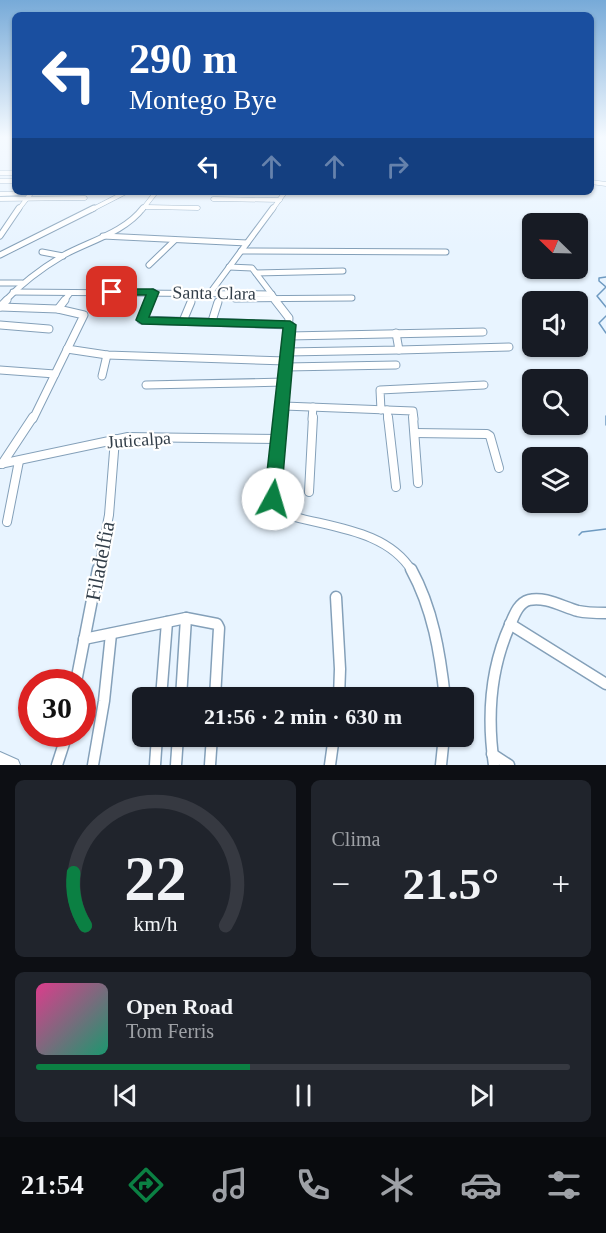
<!DOCTYPE html>
<html lang="es">
<head>
<meta charset="utf-8">
<style>
	:root { --surface:#171b24; --page:#20242c; --text:#f1f3f6; --muted:#9ea1a6; --line:#363941; --accent:#0b8043 }
	body { margin:0; font-family:"Times New Roman",serif; background:var(--page); color:var(--text); height:100vh; display:flex; flex-direction:column; font-size:22px; white-space:nowrap }
	* { box-sizing:border-box; margin:0 }
	p { font-size:20px; color:var(--muted) }
	.icon { flex:none; width:33px; height:33px; fill:none; stroke:currentColor; stroke-width:2; stroke-linecap:round; stroke-linejoin:round }
	.map { position:relative; height:765px; overflow:hidden }
	.sheet { display:flex; flex-direction:column; gap:15px; padding:15px; background:#0d0f14; flex:1 }
	.sheet>* { flex:none }
	.banner { position:absolute; left:12px; top:12px; width:582px; height:183px; border-radius:9px; box-shadow:0 2px 4px #0004; background:#1a4fa0; color:#fff; overflow:hidden }
	.needle { width:39px; rotate:293deg }
	.fabs { position:absolute; left:522px; top:213px; display:grid; gap:12px }
	.fabs a { display:grid; place-items:center; width:66px; height:66px; border-radius:9px; background:var(--surface); box-shadow:0 2px 4px #0004; font-size:30px }
	.speed { position:absolute; left:18px; top:669px; display:flex; gap:12px; font-size:30px; font-weight:700; text-align:center }
	.speed>* { display:grid; place-content:center; width:78px; height:78px; border-radius:50%; background:var(--surface); box-shadow:0 2px 4px #0004; line-height:1 }
	.speed .limit { border:9px solid #d22; background:#fff; color:#111 }
	.pin { position:absolute; display:grid; place-items:center; width:51px; height:51px; color:#fff; margin:-26px; border-radius:12px; box-shadow:0 3px 9px #0006 }
	.me { position:absolute; width:66px; margin:-33px; rotate:6deg; stroke-linejoin:round; filter:drop-shadow(0 0 4px #0008) }
	.turn { display:flex; align-items:center; gap:21px; height:126px; padding:0 18px; font-size:27px }
	.turn .icon { width:78px; height:78px; stroke-width:2.5 }
	.turn b { display:block; font-size:42px; line-height:51px }
	.lanes { display:flex; align-items:center; height:57px; padding:0 18px; background:#0003; justify-content:center; gap:30px; direction:ltr }
	.lanes .off { opacity:.35 }
	.big { font-size:45px; font-weight:700; line-height:1.1 }
	.sheet .tile { flex:1; display:flex; flex-direction:column; justify-content:center; gap:9px; min-width:0; padding:0 21px; border-radius:9px; background:var(--page) }
	.sheet .dial { align-items:center; gap:0 }
	.dial svg { height:156px; overflow:visible; fill:none; stroke:var(--line); stroke-width:7; stroke-linecap:round; text-anchor:middle }
	.dial text { fill:var(--text); stroke:none }
	.song { display:flex; align-items:center; gap:18px }
	.cover { width:72px; height:72px; border-radius:9px; background:linear-gradient(135deg,hsl(330 70% 55%),hsl(160 70% 35%)) }
	.played { height:6px; border-radius:3px; background:linear-gradient(90deg,var(--accent) 40%,var(--line) 40%) }
	.keys { display:flex; justify-content:space-around; direction:ltr }
	.heat { display:flex; justify-content:space-between; align-items:center; font-size:33px; direction:ltr }
	.sheet .tiles { flex:1; display:grid; gap:15px; grid-template-columns:1fr 1fr }
	.tile:last-child { grid-column:span 2 }
	.trip { position:absolute; left:132px; top:687px; width:342px; height:60px; border-radius:9px; background:var(--surface); box-shadow:0 2px 4px #0004; font-weight:700; line-height:60px; text-align:center }
	.tabs { display:flex; height:96px; justify-content:space-around; align-items:center; background:#090b0e; color:var(--muted) }
	.tabs .icon { width:42px; height:42px }
	.tabs .selected { color:var(--accent) }
	.tabs b { font-size:27px; color:var(--text) }
	.map>svg:first-child { display:block }
	.lines { fill:none; stroke-linecap:round; stroke-linejoin:round }
	.stream { stroke:#6e9ac1; stroke-width:1.5 }
	.minor-far4-casing { stroke:#84a0b9; stroke-width:5 }
	.minor-far3-casing { stroke:#84a0b9; stroke-width:7 }
	.minor-far2-casing { stroke:#84a0b9; stroke-width:9 }
	.minor-far1-casing { stroke:#84a0b9; stroke-width:10 }
	.minor-casing { stroke:#84a0b9; stroke-width:13 }
	.major-casing { stroke:#84a0b9; stroke-width:2 }
	.minor-far4 { stroke:#fff; stroke-width:4 }
	.minor-far3 { stroke:#fff; stroke-width:5 }
	.minor-far2 { stroke:#fff; stroke-width:7 }
	.minor-far1 { stroke:#fff; stroke-width:8 }
	.minor { stroke:#fff; stroke-width:10 }
	.major { fill:#fff; fill-rule:evenodd }
	.route { fill:#0b8043; stroke:#07532c; stroke-width:1.5 }
	.labels { text-anchor:middle; dominant-baseline:central; stroke-width:4.5; stroke-linejoin:round; paint-order:stroke }
	.street-label { font-size:18px; fill:#323e49; stroke:#fff }
	.near-street-label { font-size:21px; fill:#323e49; stroke:#fff }
</style>
</head>
<body>
<div class="map">
<svg width="606" height="765" viewBox="0 0 606 765">
	<rect width="100%" height="100%" fill="#e8f4ff"/>
	<g class="lines">
		<!-- stream -->
		<g class="stream">
			<polyline points="606,277 599,278 599,281 606,287 597,296 606,307"/>
			<polyline points="606,316 599,323 606,333"/>
			<polyline points="606,416 606,425"/>
			<polyline points="579,535 582,532 606,529"/>
		</g>
		<!-- minor-far4 casing -->
		<g class="minor-far4-casing">
			<g id="minor-far4">
				<polyline points="0,173 15,173"/>
				<polyline points="0,181 15,181"/>
				<polyline points="591,182 606,184"/>
				<polyline points="0,194 31,193"/>
				<polyline points="0,199 85,198"/>
				<polyline points="213,199 280,200"/>
				<polyline points="146,207 198,208"/>
				<polyline points="18,210 32,192"/>
				<polyline points="91,210 126,192"/>
				<polyline points="142,210 156,192"/>
				<polyline points="272,210 285,192"/>
			</g>
		</g>
		<!-- minor-far3 casing -->
		<g class="minor-far3-casing">
			<g id="minor-far3">
				<polyline points="0,236 19,208"/>
				<polyline points="103,236 247,243"/>
				<polyline points="241,251 446,252"/>
				<polyline points="42,252 63,256"/>
				<polyline points="0,255 94,208"/>
				<polyline points="149,265 175,240"/>
				<polyline points="229,267 252,268 277,301"/>
				<polyline points="256,273 343,271"/>
				<polyline points="0,283 22,283"/>
				<polyline points="13,292 272,294"/>
				<polyline points="210,293 273,208"/>
				<polyline points="235,299 352,298"/>
				<path d="M5 301C22 283 42 268 64 255 90 241 125 232 143 208"/>
				<polyline points="64,301 70,293"/>
				<polyline points="149,301 153,292"/>
			</g>
		</g>
		<!-- minor-far2 casing -->
		<g class="minor-far2-casing">
			<g id="minor-far2">
				<polyline points="150,300 141,320 290,325"/>
				<polyline points="275,300 289,318 282,419"/>
				<polyline points="0,307 58,309 84,315 33,419"/>
				<polyline points="0,307 7,300"/>
				<polyline points="58,309 65,300"/>
				<polyline points="183,321 191,302"/>
				<polyline points="212,321 218,302"/>
				<polyline points="0,325 49,329"/>
				<polyline points="289,336 483,332"/>
				<polyline points="67,349 107,355 286,361"/>
				<polyline points="399,350 509,347"/>
				<polyline points="287,352 399,350 396,333"/>
				<polyline points="286,367 396,365"/>
				<polyline points="0,370 55,374"/>
				<polyline points="102,376 107,355"/>
				<polyline points="146,385 285,382"/>
				<polyline points="284,406 413,411 414,419"/>
				<polyline points="381,410 380,390 484,385"/>
				<polyline points="387,410 388,419"/>
				<polyline points="312,419 313,407"/>
			</g>
		</g>
		<!-- minor-far1 casing -->
		<g class="minor-far1-casing">
			<g id="minor-far1">
				<path d="M283 417 273 499 285 513 295 517C336 528 388 532 412 571"/>
				<polyline points="388,417 396,487"/>
				<polyline points="413,417 418,483"/>
				<polyline points="415,433 487,434 490,436 499,468"/>
				<polyline points="0,464 128,437 280,439"/>
				<polyline points="2,464 33,417"/>
				<polyline points="309,492 313,417"/>
				<polyline points="7,522 19,461"/>
				<polyline points="98,571 109,515 115,439"/>
			</g>
		</g>
		<!-- minor casing -->
		<g class="minor-casing">
			<g id="minor">
				<path d="M411 569C433 609 440 653 445 698"/>
				<polyline points="336,597 340,669 339,698"/>
				<polyline points="510,624 606,684"/>
				<polyline points="84,639 186,618 217,624 219,628 215,698"/>
				<polyline points="76,682 98,569"/>
				<polyline points="161,698 167,622"/>
				<polyline points="181,698 186,618"/>
				<polyline points="492,754 509,765"/>
				<polyline points="57,765 67,734"/>
				<polyline points="93,765 104,701 111,634"/>
				<polyline points="155,765 157,736"/>
				<polyline points="176,765 178,736"/>
				<polyline points="210,765 212,736"/>
				<polyline points="330,765 334,736"/>
				<polyline points="441,765 444,736"/>
				<path d="M494 765C487 717 490 669 510 625 514 616 518 603 529 600 545 596 563 607 578 611 587 613 597 613 606 613"/>
			</g>
		</g>
		<!-- major casing -->
		<g class="major-casing">
			<polygon id="major" points="0,752 18,760 20,765 0,765"/>
		</g>
		<!-- minor-far4 -->
		<use href="#minor-far4" class="minor-far4"/>
		<!-- minor-far3 -->
		<use href="#minor-far3" class="minor-far3"/>
		<!-- minor-far2 -->
		<use href="#minor-far2" class="minor-far2"/>
		<!-- minor-far1 -->
		<use href="#minor-far1" class="minor-far1"/>
		<!-- minor -->
		<use href="#minor" class="minor"/>
		<!-- major -->
		<use href="#major" class="major"/>
	</g>
	<!-- sky -->
	<linearGradient id="sky" x2="0" y2="1"><stop stop-color="#77aad8"/><stop offset="0.56" stop-color="#f5faff"/><stop offset="1" stop-color="#f5faff" stop-opacity="0"/></linearGradient>
	<rect width="606" height="245" fill="url(#sky)"/>
	<!-- route -->
	<polygon class="route" points="153,289 159,292 149,317 290,321 296,325 281,499 279,504 273,506 267,504 264,499 283,328 142,324 136,320 146,295 112,295 106,292 112,289"/>
	<g class="labels">
		<!-- street labels -->
		<g class="street-label">
			<text transform="translate(214 293) rotate(1)">Santa Clara</text>
			<text transform="translate(139 440) rotate(-4)">Juticalpa</text>
		</g>
		<!-- near-street labels -->
		<g class="near-street-label">
			<text transform="translate(100 561) rotate(-79)">Filadelfia</text>
		</g>
	</g>
</svg>
<div class="fabs">
<a><svg class="needle" viewBox="-14 -14 28 28"><path d="M0-13l5 13h-10z" fill="#e53935"/><path d="M0 13l5-13h-10z" fill="#9ea1a6"/></svg></a>
<a><svg class="icon" aria-label="sound" viewBox="0 0 24 24"><path d="M4 9h4l5-4v14l-5-4H4zM17 9q2 3 0 6"/></svg></a>
<a><svg class="icon" aria-label="search" viewBox="0 0 24 24"><circle cx="10" cy="10" r="6"/><path d="M15 15l6 6"/></svg></a>
<a><svg class="icon" aria-label="layers" viewBox="0 0 24 24"><path d="M12 4l9 5-9 5-9-5zM3 14l9 5 9-5"/></svg></a>
</div>
<div class="speed"><div class="limit">30</div></div>
<div class="pin" style="left:112px;top:292px;background:#d93025"><svg class="icon" aria-label="arrive" viewBox="0 0 24 24"><path d="M6 21V4h12l-3 4 3 4H6"/></svg></div>
<svg class="me" style="left:273px;top:499px" viewBox="-20 -20 40 40"><circle r="19" fill="#fff"/><path d="M0-13L10 11 0 6-10 11z" fill="#0b8043"/></svg>
<div class="trip">21:56 · 2 min · 630 m</div>
<div class="banner">
<div class="turn"><svg class="icon" aria-label="left" viewBox="0 0 24 24"><path d="M17 20v-9H6M10 6l-5 5 5 5"/></svg><div><b>290 m</b>Montego Bye</div></div>
<div class="lanes"><svg class="icon" aria-label="left" viewBox="0 0 24 24"><path d="M17 20v-9H6M10 6l-5 5 5 5"/></svg><svg class="icon off" aria-label="ahead" viewBox="0 0 24 24"><path d="M12 20V5M6 11l6-6 6 6"/></svg><svg class="icon off" aria-label="ahead" viewBox="0 0 24 24"><path d="M12 20V5M6 11l6-6 6 6"/></svg><svg class="icon off" aria-label="right" viewBox="0 0 24 24"><path d="M7 20v-9h11M14 6l5 5-5 5"/></svg></div>
</div>
</div>
<section class="sheet">
<div class="tiles">
<div class="tile dial"><svg viewBox="0 0 100 80">
<path d="M14 69A42 42 0 1 1 86 69"/>
<path d="M14 69A42 42 0 0 1 8 42" stroke="#0b8043"/>
<text x="50" y="56" font-size="32" font-weight="700">22</text>
<text x="50" y="72" font-size="11">km/h</text>
</svg></div>
<div class="tile"><p>Clima</p>
<div class="heat"><a>−</a><b class="big">21.5°</b><a>+</a></div>
</div>
<div class="tile">
<div class="song"><i class="cover"></i><div><b>Open Road</b><p>Tom Ferris</p></div></div>
<div class="played"></div>
<div class="keys"><svg class="icon" aria-label="previous" viewBox="0 0 24 24"><path d="M18 5L8 12l10 7zM5 5v14"/></svg><svg class="icon" aria-label="pause" viewBox="0 0 24 24"><path d="M8 5v14M16 5v14"/></svg><svg class="icon" aria-label="next" viewBox="0 0 24 24"><path d="M6 5l10 7-10 7zM19 5v14"/></svg></div>
</div>
</div>
</section>
<nav class="tabs">
<b>21:54</b>
<svg class="icon selected" aria-label="directions" viewBox="0 0 24 24"><path d="M12 3l9 9-9 9-9-9zM9 14v-3h6M13 9l2 2-2 2"/></svg>
<svg class="icon" aria-label="music" viewBox="0 0 24 24"><path d="M9 18V5l10-2v13"/><circle cx="6" cy="18" r="3"/><circle cx="16" cy="16" r="3"/></svg>
<svg class="icon" aria-label="phone" viewBox="0 0 24 24"><path d="M5 4h4l2 5-3 2q2 4 5 5l2-3 5 2v4C11 20 4 13 5 4z"/></svg>
<svg class="icon" aria-label="climate" viewBox="0 0 24 24"><path d="M12 3v18M4 7l16 10M4 17L20 7"/></svg>
<svg class="icon" aria-label="car" viewBox="0 0 24 24"><path d="M5 17H2v-5l4-1 3-4h7l3 4 3 1v5h-3M9 17h6M6 11h13"/><circle cx="7" cy="17" r="2"/><circle cx="17" cy="17" r="2"/></svg>
<svg class="icon" aria-label="filters" viewBox="0 0 24 24"><path d="M4 7h16M4 17h16"/><circle cx="9" cy="7" r="2"/><circle cx="15" cy="17" r="2"/></svg>
</nav>
</body>
</html>
